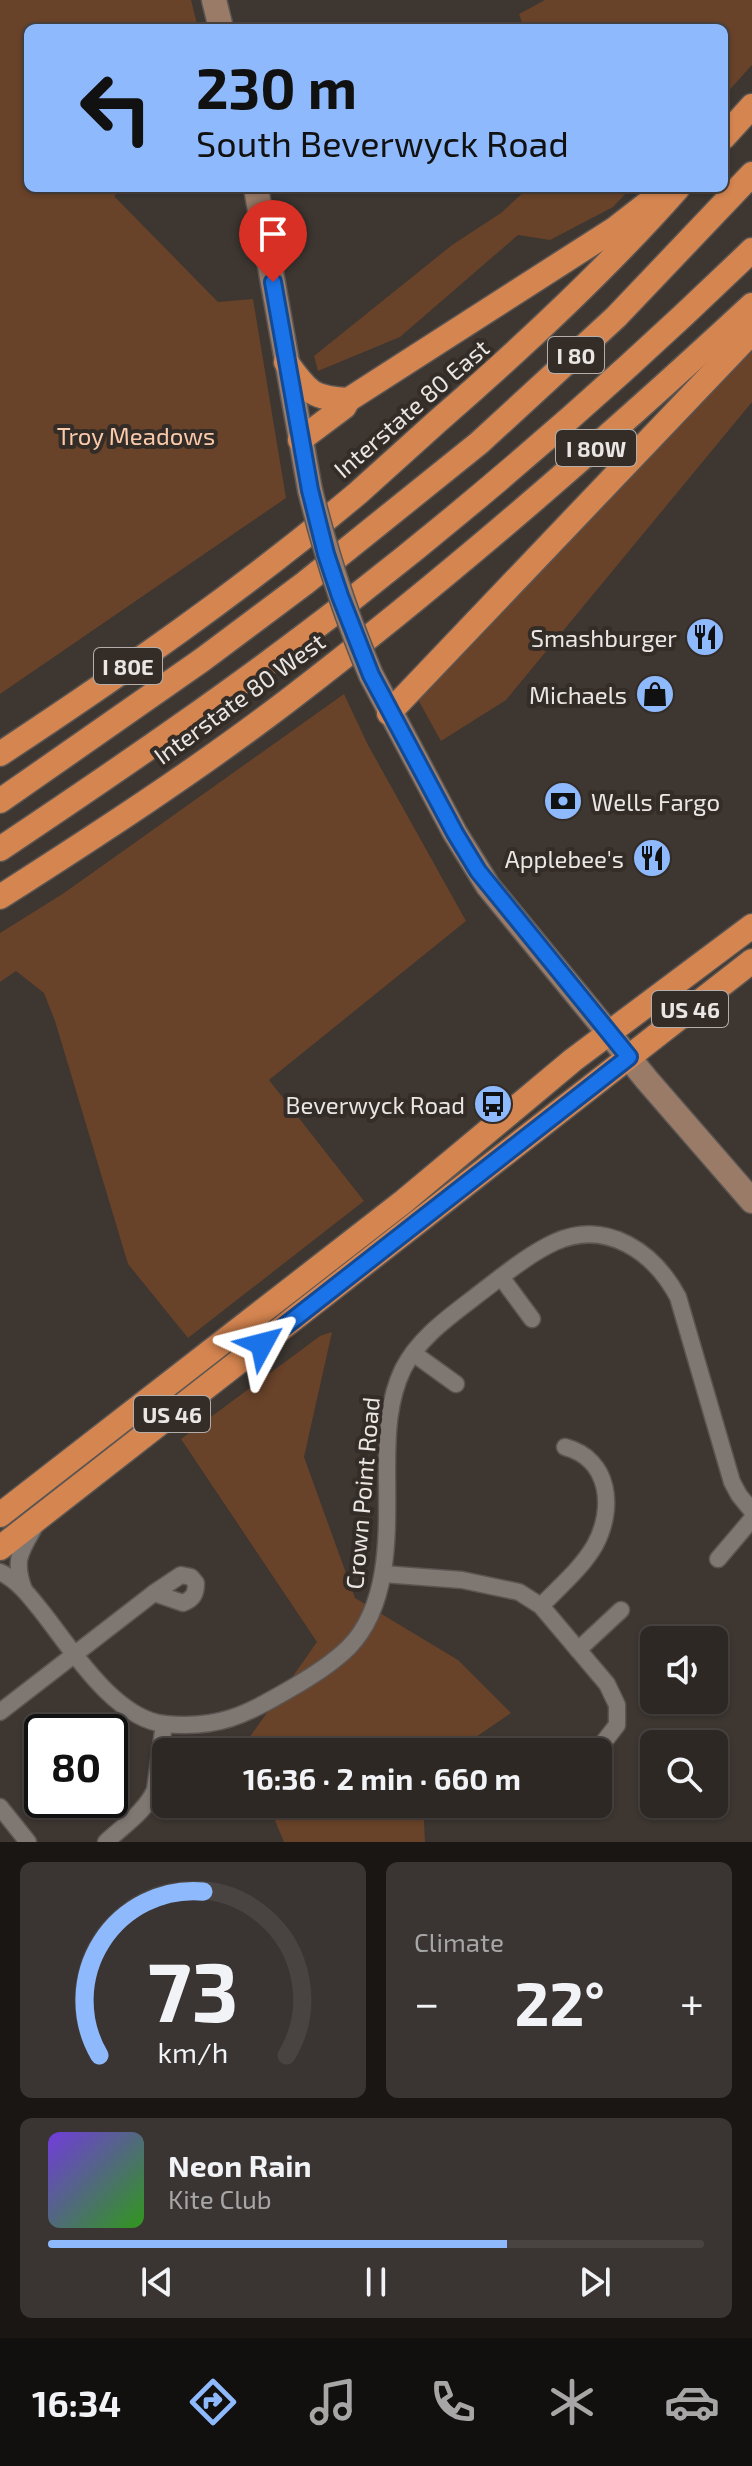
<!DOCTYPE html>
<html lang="en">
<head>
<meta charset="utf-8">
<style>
	:root { --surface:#2e2825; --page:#3a3432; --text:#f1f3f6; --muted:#a7a6a7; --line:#494442; --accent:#8eb9fc }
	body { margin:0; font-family:"Exo 2",sans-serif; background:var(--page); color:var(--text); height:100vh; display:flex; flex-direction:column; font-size:30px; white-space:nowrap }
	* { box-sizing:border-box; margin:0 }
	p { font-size:26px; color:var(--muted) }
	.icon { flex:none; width:44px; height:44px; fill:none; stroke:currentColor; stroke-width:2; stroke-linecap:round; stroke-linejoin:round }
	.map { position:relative; height:1842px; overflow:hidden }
	.sheet { display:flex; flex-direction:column; gap:20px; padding:20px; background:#191614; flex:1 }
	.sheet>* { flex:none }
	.hud { position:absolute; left:24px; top:24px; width:704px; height:168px; border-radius:12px; box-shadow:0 2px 6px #0004,0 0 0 2px var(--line); background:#8eb9fc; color:#111; overflow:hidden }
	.fabs { position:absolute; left:640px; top:1626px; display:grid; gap:16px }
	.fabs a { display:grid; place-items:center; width:88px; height:88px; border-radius:12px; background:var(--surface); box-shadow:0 2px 6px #0004,0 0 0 2px var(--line); font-size:40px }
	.speed { position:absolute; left:24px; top:1714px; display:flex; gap:16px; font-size:40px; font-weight:700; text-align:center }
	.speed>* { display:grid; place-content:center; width:104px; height:104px; border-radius:50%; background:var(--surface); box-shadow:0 2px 6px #0004,0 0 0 2px var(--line); line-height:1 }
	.speed .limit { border:4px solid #111; border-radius:12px; background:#fff; color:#111 }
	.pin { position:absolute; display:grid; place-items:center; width:68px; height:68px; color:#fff; margin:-82px -34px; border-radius:50% 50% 50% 0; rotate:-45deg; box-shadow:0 0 8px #0007 }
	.pin .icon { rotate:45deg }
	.me { position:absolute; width:88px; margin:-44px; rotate:52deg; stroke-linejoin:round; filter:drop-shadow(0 0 6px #0008) }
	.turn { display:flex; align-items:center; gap:28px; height:168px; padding:0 40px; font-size:36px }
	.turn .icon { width:104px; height:104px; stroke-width:2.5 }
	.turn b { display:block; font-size:56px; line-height:68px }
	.big { font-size:60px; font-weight:700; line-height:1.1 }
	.sheet .widget { flex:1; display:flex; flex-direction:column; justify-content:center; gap:12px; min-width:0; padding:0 28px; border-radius:12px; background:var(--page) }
	.sheet .dial { align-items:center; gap:0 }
	.dial svg { height:208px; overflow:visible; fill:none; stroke:var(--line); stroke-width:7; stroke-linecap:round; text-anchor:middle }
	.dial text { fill:var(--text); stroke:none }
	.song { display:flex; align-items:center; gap:24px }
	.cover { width:96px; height:96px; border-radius:12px; background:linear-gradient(135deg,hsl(260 70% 55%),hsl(110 70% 35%)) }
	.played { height:8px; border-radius:4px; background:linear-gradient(90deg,var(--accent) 70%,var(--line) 70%) }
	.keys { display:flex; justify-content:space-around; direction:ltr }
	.heat { display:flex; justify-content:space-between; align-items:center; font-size:44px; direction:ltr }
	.sheet .tiles { flex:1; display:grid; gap:20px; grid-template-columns:1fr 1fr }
	.widget:last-child { grid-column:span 2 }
	.trip { position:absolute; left:152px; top:1738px; width:460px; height:80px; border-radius:12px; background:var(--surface); box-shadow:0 2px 6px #0004,0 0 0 2px var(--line); font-weight:700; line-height:80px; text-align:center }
	.tab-bar { display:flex; height:128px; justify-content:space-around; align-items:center; background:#12100f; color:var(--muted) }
	.tab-bar .icon { width:56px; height:56px }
	.tab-bar .active { color:var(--accent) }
	.tab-bar b { font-size:36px; color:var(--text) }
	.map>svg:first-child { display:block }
	.green { fill:#684229 }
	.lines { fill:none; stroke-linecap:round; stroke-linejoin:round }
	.street-casing { stroke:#5b5552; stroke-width:19 }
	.secondary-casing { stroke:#5b5552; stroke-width:27 }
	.highway-casing { stroke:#5b5552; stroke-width:27 }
	.street { stroke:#7f7772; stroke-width:16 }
	.secondary { stroke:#997b68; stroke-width:24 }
	.highway { stroke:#d58550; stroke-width:24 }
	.secondary-bridge-casing { stroke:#5b5552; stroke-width:27; stroke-linecap:butt }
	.secondary-bridge { stroke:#997b68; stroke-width:24 }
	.route-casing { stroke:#114b97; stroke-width:20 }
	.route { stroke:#1a73e8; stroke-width:14 }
	.labels { text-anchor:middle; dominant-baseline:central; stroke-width:8; stroke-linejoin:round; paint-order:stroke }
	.shield { fill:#332c27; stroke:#b3aeab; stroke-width:2 }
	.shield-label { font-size:22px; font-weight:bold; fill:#eae6e3 }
	.street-label { font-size:24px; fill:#eae6e3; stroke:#332c27 }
	.park-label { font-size:24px; fill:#fbcaab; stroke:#332c27 }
	.poi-label { font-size:24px; fill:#eae6e3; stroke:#332c27; text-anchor:end }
</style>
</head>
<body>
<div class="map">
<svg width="752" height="1842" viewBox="0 0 752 1842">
	<rect width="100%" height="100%" fill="#3d3631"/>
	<!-- green -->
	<g class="green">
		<polygon points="0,0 191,0 198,28 28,28 28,188 124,188 114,196 218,302 253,299 286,498 0,694"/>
		<polygon points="545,0 752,0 752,65 724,96 724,28 524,28 519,14"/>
		<polygon points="528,188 631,188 613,207 550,240 518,235 400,337 318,371 314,356 452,245 501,213"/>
		<polygon points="752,347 752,402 506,700 441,741 416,696"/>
		<polygon points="344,694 368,745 466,921 269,1080 364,1201 188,1338 128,1264 55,1021 44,993 16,971 0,982 0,933 64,893"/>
		<polygon points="332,1332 304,1457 355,1598 458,1660 511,1713 454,1752 247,1752 244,1745 317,1642 181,1439 320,1336"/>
		<polygon points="268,1804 423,1804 425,1842 284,1842"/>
	</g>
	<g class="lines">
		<!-- street casing -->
		<g class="street-casing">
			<g id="street">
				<polyline points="501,1277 532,1319"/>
				<polyline points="413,1353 456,1384"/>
				<polyline points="718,1559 752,1519"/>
				<path d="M0 1572C18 1580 31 1598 43 1613 72 1650 115 1719 165 1724 219 1729 245 1715 290 1689 311 1677 332 1664 349 1647 392 1603 387 1527 387 1469 387 1435 388 1400 403 1369 420 1336 452 1315 480 1293 504 1275 527 1255 555 1242 607 1219 654 1252 678 1297L732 1482 739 1495 752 1511"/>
				<polyline points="383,1574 462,1580 519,1592 541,1606 607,1684 617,1705 617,1725 596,1752"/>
				<path d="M181 1575 191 1577 196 1583C196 1594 193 1599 183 1603L154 1593Z"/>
				<path d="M24 1590C13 1560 20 1552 35 1526"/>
				<path d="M541 1606C559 1587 582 1568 595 1545 615 1508 610 1459 565 1447"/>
				<polyline points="578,1650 621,1610"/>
				<polyline points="0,1712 154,1593"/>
				<polyline points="0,1807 28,1842"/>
				<path d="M106 1842C123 1826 145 1812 155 1790L164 1724"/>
			</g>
		</g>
		<!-- secondary casing -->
		<g class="secondary-casing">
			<g id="secondary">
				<polyline points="214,0 221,28"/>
				<polyline points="256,188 310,490"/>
				<polyline points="371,675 455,833 488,886 647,1080 752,1201"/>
			</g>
		</g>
		<!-- highway casing -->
		<g class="highway-casing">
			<g id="highway">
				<polyline points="724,137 752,106"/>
				<path d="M286 362C308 391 310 398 348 400"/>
				<polyline points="300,440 344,407 348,400 616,228 652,200"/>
				<polyline points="389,713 752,332"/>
				<path d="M0 754C123 673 245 588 358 493 385 469 412 444 439 420 523 347 604 272 678 188"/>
				<polyline points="0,801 202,660 305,583 479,443 616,317 752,174"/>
				<path d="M0 849C121 768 241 686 356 596 494 488 626 372 752 250"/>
				<path d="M0 897C97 835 194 772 286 702 448 578 602 444 752 305"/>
				<polyline points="0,1515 403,1202 573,1060 752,926"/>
				<polyline points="0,1548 752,961"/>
			</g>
		</g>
		<!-- street -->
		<use href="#street" class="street"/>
		<!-- secondary -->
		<use href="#secondary" class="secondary"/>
		<!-- highway -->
		<use href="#highway" class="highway"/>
		<!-- secondary-bridge casing -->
		<g class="secondary-bridge-casing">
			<path id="secondary-bridge" d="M310 490C326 554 345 614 371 675"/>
		</g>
		<!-- secondary-bridge -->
		<use href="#secondary-bridge" class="secondary-bridge"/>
	</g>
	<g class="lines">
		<!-- route casing -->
		<g class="route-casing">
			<polyline id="route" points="262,1344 629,1057 478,871 455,833 371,675 340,596 326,554 310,490 273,282"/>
		</g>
		<!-- route -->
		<use href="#route" class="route"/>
	</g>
	<!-- icons -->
	<defs>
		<g id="restaurant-disc" transform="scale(2)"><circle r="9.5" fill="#8eb9fc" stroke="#332c27"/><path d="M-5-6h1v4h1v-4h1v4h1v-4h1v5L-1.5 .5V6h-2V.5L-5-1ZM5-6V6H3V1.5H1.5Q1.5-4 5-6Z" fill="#111"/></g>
		<g id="shop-disc" transform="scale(2)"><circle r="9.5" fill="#8eb9fc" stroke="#332c27"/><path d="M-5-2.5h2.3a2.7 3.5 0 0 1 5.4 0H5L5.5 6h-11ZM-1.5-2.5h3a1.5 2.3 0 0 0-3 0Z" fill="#111"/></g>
		<g id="bank-disc" transform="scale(2)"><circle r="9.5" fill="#8eb9fc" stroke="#332c27"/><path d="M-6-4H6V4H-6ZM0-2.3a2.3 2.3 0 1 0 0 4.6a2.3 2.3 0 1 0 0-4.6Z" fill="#111"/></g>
		<g id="bus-disc" transform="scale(2)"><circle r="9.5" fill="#8eb9fc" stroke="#332c27"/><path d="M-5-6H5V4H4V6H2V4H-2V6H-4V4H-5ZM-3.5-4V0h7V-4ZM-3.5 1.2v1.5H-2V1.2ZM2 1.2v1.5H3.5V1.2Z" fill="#111"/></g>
	</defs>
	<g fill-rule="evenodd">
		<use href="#restaurant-disc" x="705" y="637"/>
		<use href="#shop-disc" x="655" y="694"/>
		<use href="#bank-disc" x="563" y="801"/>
		<use href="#restaurant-disc" x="652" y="858"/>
		<use href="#bus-disc" x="493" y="1104"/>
	</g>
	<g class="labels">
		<!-- shield labels -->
		<g class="shield">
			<rect x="548" y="337" width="56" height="36" rx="6"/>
			<rect x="556" y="430" width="80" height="36" rx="6"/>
			<rect x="94" y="648" width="68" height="36" rx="6"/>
			<rect x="652" y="991" width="76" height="36" rx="6"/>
			<rect x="134" y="1396" width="76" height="36" rx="6"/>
		</g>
		<g class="shield-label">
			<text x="576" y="355">I 80</text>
			<text x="596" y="448">I 80W</text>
			<text x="128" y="666">I 80E</text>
			<text x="690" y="1009">US 46</text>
			<text x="172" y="1414">US 46</text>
		</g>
		<!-- street labels -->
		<g class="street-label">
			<text transform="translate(411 408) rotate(-41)">Interstate 80 East</text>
			<text transform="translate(239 698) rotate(-36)">Interstate 80 West</text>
			<text transform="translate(362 1493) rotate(-85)">Crown Point Road</text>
		</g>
		<!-- park labels -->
		<g class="park-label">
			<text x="136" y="435">Troy Meadows</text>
		</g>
		<!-- poi labels -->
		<g class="poi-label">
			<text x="677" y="637">Smashburger</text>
			<text x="627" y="694">Michaels</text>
			<text x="591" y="801" text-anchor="start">Wells Fargo</text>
			<text x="624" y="858">Applebee's</text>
			<text x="465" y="1104">Beverwyck Road</text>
		</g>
	</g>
</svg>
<div class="fabs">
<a><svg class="icon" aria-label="sound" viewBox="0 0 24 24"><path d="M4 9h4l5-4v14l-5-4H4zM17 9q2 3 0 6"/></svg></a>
<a><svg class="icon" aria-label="search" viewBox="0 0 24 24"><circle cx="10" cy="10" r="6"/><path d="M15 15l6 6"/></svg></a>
</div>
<div class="speed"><div class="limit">80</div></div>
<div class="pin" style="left:273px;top:282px;background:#d93025"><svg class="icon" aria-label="arrive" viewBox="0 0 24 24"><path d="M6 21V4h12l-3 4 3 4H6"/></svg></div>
<svg class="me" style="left:262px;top:1344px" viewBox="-20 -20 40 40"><path d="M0-17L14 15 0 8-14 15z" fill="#1a73e8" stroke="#fff" stroke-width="4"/></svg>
<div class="trip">16:36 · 2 min · 660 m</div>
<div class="hud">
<div class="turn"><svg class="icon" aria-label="left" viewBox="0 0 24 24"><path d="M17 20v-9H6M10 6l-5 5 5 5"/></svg><div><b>230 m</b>South Beverwyck Road</div></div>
</div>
</div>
<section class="sheet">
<div class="tiles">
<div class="widget dial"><svg viewBox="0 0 100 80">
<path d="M14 69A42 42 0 1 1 86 69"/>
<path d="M14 69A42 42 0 0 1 54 6" stroke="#8eb9fc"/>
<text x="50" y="56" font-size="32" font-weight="700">73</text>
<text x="50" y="72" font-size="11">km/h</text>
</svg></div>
<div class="widget"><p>Climate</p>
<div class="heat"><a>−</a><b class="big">22°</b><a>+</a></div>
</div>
<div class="widget">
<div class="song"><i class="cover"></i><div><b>Neon Rain</b><p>Kite Club</p></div></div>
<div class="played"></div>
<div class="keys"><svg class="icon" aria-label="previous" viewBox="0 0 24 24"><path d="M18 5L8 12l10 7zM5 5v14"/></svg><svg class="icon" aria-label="pause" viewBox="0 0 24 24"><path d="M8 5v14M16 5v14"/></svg><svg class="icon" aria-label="next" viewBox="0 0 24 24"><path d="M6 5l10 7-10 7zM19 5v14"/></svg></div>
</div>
</div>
</section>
<nav class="tab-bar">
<b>16:34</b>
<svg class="icon active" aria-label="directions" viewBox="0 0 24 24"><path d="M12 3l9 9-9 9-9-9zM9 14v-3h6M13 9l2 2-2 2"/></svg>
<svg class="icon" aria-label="music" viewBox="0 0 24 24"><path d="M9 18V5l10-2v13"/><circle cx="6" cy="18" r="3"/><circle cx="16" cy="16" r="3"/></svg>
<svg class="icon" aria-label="phone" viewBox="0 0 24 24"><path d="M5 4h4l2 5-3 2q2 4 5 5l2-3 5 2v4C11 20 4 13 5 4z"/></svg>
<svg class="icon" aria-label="climate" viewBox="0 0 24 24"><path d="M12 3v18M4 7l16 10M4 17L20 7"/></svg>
<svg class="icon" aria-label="car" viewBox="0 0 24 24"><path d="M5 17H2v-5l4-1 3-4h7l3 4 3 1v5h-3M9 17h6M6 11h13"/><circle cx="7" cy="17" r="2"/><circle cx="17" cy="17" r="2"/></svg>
</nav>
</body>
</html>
